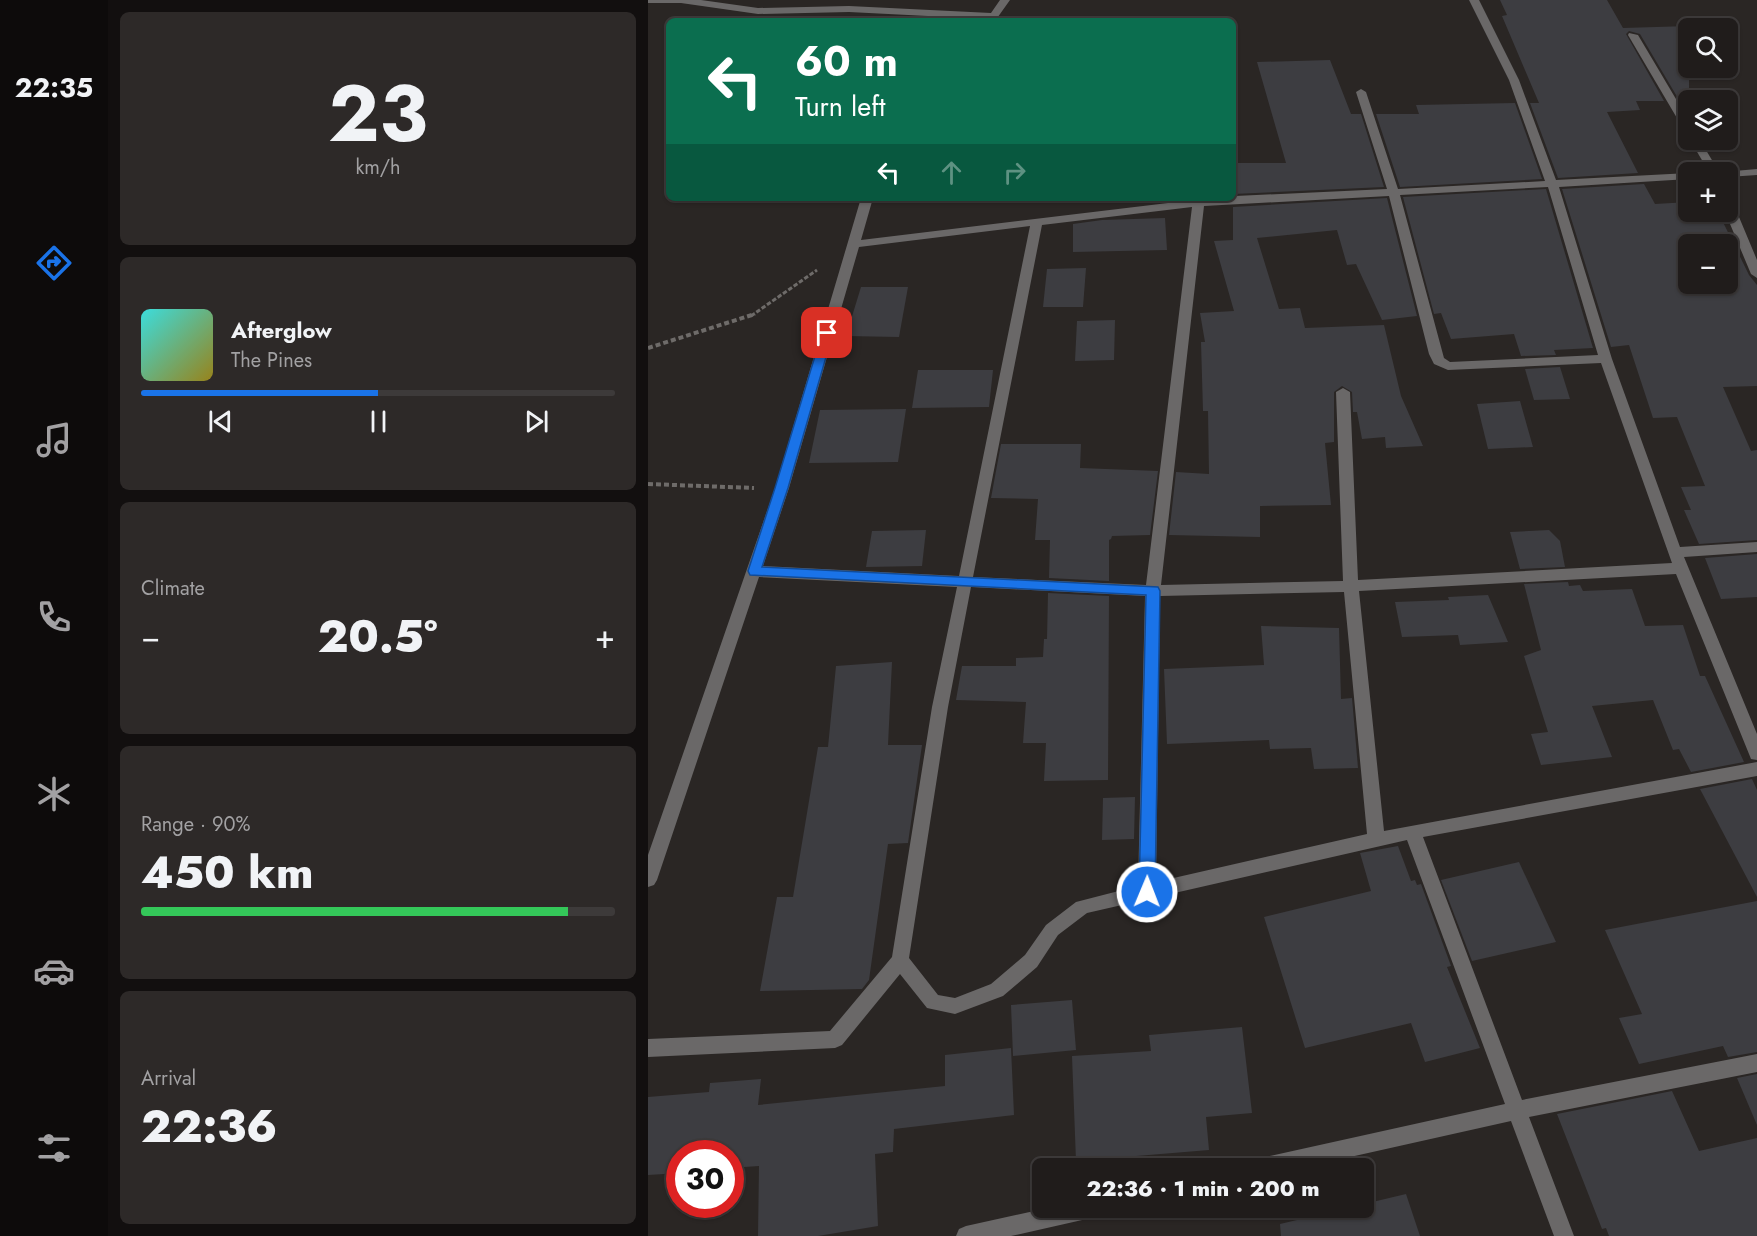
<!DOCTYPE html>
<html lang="en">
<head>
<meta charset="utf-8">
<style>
	:root { --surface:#201c1b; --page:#2d2928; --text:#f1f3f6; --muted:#a2a1a3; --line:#3d3a3a; --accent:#1a73e8 }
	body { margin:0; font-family:Jost,sans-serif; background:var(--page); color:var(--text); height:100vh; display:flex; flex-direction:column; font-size:22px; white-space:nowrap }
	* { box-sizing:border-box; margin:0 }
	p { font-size:20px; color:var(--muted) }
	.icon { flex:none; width:33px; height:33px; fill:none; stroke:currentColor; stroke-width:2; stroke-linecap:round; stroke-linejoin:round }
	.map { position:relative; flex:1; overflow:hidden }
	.drawer { display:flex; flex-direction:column; gap:12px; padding:12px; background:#120f0f; width:540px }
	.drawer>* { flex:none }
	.hud { position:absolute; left:18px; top:18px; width:570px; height:183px; border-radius:9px; box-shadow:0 2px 4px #0004,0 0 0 2px var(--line); background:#0b6e4f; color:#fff; overflow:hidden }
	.controls { position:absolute; left:1030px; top:18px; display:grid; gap:12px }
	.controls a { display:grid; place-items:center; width:60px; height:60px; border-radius:9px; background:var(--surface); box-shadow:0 2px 4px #0004,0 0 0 2px var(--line); font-size:30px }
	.speed { position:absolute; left:18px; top:1140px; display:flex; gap:12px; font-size:30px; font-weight:700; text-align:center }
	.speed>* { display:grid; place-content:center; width:78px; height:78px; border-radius:50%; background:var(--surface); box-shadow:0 2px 4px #0004,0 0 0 2px var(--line); line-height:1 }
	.speed .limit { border:9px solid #d22; background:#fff; color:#111 }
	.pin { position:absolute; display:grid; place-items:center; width:51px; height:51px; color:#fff; margin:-26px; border-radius:12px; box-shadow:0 3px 9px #0006 }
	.me { position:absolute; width:66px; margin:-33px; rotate:1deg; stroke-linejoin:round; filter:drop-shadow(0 0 4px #0008) }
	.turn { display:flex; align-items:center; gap:21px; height:126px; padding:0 30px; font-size:27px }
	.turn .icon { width:78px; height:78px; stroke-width:2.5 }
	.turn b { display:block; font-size:42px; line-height:51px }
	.lanes { display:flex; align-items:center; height:57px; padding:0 30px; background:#0003; justify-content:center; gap:30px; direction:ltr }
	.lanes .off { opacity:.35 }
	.big { font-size:45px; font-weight:800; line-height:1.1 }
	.drawer .tile { flex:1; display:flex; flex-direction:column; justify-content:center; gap:9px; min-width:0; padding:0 21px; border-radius:9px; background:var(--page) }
	.drawer .dial { align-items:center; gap:0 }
	.dial b { font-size:78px; line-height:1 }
	.song { display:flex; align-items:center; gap:18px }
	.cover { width:72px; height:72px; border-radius:9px; background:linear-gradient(135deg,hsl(180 70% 55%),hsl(50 70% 35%)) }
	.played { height:6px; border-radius:3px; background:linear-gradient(90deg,var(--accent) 50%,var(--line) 50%) }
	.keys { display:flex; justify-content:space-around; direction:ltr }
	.heat { display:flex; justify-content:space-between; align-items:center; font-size:33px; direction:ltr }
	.charge { height:9px; border-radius:4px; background:linear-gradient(90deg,#34c759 90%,var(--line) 0) }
	.trip { position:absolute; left:384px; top:1158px; width:342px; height:60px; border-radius:9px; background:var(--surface); box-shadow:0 2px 4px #0004,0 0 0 2px var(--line); font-weight:800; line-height:60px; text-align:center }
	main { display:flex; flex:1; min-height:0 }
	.tab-bar { display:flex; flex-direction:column; width:108px; justify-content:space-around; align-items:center; background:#0d0b0b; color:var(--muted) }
	.tab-bar .icon { width:42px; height:42px }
	.tab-bar .active { color:var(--accent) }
	.tab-bar b { font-size:27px; color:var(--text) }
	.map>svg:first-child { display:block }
	.building { fill:#3d3d41; fill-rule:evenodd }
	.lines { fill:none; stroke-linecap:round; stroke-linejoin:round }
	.path-far1 { stroke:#6e6b69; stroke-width:3; stroke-dasharray:4.5 2; stroke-linecap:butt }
	.path { stroke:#6e6b69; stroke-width:4; stroke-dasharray:5 3; stroke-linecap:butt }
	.minor { fill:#6a6868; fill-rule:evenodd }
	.route { fill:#1a73e8; stroke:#114b97; stroke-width:1.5 }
</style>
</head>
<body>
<main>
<nav class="tab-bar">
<b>22:35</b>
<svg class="icon active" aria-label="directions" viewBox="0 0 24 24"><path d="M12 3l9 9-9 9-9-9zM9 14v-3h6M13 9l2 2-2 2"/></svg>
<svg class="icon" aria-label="music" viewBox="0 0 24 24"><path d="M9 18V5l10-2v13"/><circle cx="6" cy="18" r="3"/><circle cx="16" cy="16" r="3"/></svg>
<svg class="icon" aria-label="phone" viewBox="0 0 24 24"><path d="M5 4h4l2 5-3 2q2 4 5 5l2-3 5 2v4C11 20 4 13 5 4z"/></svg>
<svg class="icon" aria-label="climate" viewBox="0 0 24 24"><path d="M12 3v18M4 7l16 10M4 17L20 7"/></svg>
<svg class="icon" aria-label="car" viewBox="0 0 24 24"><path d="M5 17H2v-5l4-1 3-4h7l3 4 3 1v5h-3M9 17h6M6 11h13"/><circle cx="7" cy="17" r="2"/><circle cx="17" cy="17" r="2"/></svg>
<svg class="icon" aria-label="filters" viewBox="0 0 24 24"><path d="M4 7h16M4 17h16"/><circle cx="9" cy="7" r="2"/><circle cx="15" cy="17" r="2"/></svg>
</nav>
<section class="drawer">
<div class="tile dial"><b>23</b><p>km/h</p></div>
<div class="tile">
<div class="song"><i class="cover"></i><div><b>Afterglow</b><p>The Pines</p></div></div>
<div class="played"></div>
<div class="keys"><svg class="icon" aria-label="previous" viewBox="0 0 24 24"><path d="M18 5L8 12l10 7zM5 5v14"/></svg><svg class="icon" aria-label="pause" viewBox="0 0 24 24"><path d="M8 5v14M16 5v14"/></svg><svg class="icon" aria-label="next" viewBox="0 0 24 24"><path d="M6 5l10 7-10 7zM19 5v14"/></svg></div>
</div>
<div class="tile"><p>Climate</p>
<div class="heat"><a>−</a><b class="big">20.5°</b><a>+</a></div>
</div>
<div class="tile"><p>Range · 90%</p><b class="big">450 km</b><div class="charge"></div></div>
<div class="tile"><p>Arrival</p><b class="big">22:36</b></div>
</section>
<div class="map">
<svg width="1109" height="1236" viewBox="0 0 1109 1236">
	<rect width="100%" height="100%" fill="#2a2624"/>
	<!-- building -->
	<g class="building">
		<polygon points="852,0 959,0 975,28 1041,26 1041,100 1031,100 992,34 981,31 978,34 1016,101 988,101 992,110 959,112 990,173 910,178 882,103 891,103 854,16 859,15"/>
		<polygon points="682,60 703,114 713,114 736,187 585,194 585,163 638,163 609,62"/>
		<polygon points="867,103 894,179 752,187 728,114 771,114 768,105"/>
		<path d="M996 184 1007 204 1041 202V212H1070L1101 275 1109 285V386L1075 387 1103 451 1109 450V540L1051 544 1036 510H1043L1033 487 1057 486 1029 417 1005 418 981 345 963 347 914 189ZM1041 244H1080V284H1041Z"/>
		<polygon points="898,189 945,348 906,350 908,355 873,356 866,334 803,339 793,313 786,314 755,197"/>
		<polygon points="739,198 769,316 734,320 708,264 699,265 689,230 609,238 631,309 652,308 657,328 736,325 753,396 775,446 738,448 737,437 714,439 709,412 705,412 704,392 694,386 686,392 686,442 677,443 683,505 612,506 612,537 521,535 528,472 561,474 560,411 555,411 553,342 557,342 552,313 586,311 566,241 585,240 585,207"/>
		<polygon points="517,218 519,250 425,252 425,224 454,220"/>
		<polygon points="438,268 435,307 395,307 399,269"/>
		<polygon points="213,287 260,287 251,337 198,336"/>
		<polygon points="467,320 466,360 427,361 429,321"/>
		<polygon points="912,367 922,399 886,400 877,369"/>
		<polygon points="270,370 345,370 341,407 264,408"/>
		<polygon points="872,401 885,447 840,449 829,404"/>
		<polygon points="258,409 250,462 161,463 172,410"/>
		<polygon points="353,444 433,444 432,468 510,471 502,535 464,536 463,539 461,540 461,581 401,578 402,540 387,540 390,499 343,498"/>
		<polygon points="278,530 274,566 218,567 224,531"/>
		<polygon points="901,530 912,541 917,567 872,569 862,532"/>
		<polygon points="1109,554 1109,597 1073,599 1057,558"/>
		<polygon points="920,582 921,586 932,585 935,591 984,589 997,626 1035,625 1052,676 1057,676 1096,762 1043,772 1031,749 1025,750 1005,700 944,706 964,757 893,765 883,734 900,732 876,656 893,650 876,584"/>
		<polygon points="400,593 461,596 460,780 396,781 398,743 375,743 378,702 308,700 314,666 368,666 368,658 395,657 396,639 399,639"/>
		<polygon points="840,595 860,642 812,645 810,635 754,637 747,602 801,600 800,597"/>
		<polygon points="613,626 691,628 693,699 704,698 710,768 666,769 663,748 622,749 621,740 519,744 516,669 616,665"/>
		<polygon points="244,662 240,745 274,745 260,843 240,844 221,980 214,989 112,991 129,897 145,897 170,747 180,747 188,666"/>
		<polygon points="1104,779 1109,790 1109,897 1052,789"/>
		<polygon points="487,797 486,839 454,840 455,798"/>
		<polygon points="750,846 763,881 767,880 769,885 773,884 803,966 799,967 832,1048 777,1062 763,1023 657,1048 616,917 723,891 712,853"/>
		<polygon points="871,862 908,942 824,961 793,880"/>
		<polygon points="1109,901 1109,1052 1080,1057 1075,1046 991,1064 971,1018 994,1014 957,930"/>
		<polygon points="424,1000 428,1050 365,1056 363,1005"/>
		<polygon points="594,1027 604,1113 558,1117 561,1150 428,1161 424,1056 503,1051 501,1035"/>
		<polygon points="363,1048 366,1115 246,1129 245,1152 227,1154 230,1226 170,1236 110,1236 111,1166 82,1168 82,1154 32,1154 32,1173 0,1175 0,1097 61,1092 62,1083 113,1079 110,1105 297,1086 297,1055"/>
		<polygon points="1109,1074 1109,1125 1089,1078"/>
		<polygon points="1024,1091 1051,1151 1109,1138 1109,1236 961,1236 958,1228 954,1229 909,1114"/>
		<polygon points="758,1194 772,1236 633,1236 632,1224 700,1208 716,1208 716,1204"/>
	</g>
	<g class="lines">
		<!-- path-far1 -->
		<polyline class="path-far1" points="103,316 169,270"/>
		<!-- path -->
		<g class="path">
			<polyline points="0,348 107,314"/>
			<polyline points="0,484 106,488"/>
		</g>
		<!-- minor -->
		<g class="minor">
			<polygon points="0,0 53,0 110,8 201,6 343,13 352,0 362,0 347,21 337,21 339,19 201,12 110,14 33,3 0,3"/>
			<path d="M821 0H831L871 80 908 180 1041 173V179L911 187 964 359 1032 547 1109 542V552L1036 557 1109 734V760L1103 759 1101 754 1028 574 711 591 736 831 1109 762V776L775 837 874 1100 1109 1054V1072L881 1117 926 1236H906L863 1121 653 1168H603L606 1161 613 1158 857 1104 759 840 439 913 410 935 389 967 355 996 307 1014 279 1008 252 974 194 1045 187 1048 0 1057V1039L182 1031 244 957 284 707 309 587 111 577 9 880 6 885 0 887V855L127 488 213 198H225L213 240 545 200V198L739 189 708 92 713 89 718 92 750 189 897 181 861 80ZM900 187 950 355 802 362 796 358 752 195ZM741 196 781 354 786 364 800 370 953 363 1024 563 710 580 702 392 695 388 688 392 695 581 513 585 556 206ZM544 207 498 585 325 577 394 225ZM382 226 311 576 115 566 141 488 211 247ZM323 587 497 596 490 886 428 902 398 925 377 955 343 984 307 998 290 995 261 958 300 707ZM696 592 719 834 508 882 512 596Z"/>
			<polygon points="981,33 990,35 1041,121 1041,133 1036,130 980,35"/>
			<polygon points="1042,140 1052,140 1071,172 1061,172"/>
			<polygon points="1109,169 1109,175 1080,177 1080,172 1075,172"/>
			<polygon points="1080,202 1086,205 1109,260 1109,278 1103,274 1077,212 1080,212"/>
			<polygon points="400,1208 453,1208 450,1215 443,1218 363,1236 308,1236 311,1229 318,1226"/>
		</g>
	</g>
	<!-- route -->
	<polygon class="route" points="179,329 185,333 140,488 114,567 510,587 512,591 507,892 505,897 499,899 493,897 491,892 498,595 102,575 100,571 127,488 174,333"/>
</svg>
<div class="controls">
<a><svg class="icon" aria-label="search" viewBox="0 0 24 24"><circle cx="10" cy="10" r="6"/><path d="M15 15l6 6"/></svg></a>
<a><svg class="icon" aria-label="layers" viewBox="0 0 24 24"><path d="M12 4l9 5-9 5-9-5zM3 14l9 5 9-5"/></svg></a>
<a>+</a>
<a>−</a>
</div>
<div class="speed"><div class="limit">30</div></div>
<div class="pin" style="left:179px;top:333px;background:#d93025"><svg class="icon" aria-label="arrive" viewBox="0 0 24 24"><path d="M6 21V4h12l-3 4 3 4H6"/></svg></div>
<svg class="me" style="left:499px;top:892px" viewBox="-20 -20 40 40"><circle r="17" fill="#1a73e8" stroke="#fff" stroke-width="3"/><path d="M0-11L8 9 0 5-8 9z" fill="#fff"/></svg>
<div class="trip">22:36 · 1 min · 200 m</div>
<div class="hud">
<div class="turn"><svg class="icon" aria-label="left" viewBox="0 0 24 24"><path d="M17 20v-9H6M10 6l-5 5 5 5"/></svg><div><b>60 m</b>Turn left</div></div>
<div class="lanes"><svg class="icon" aria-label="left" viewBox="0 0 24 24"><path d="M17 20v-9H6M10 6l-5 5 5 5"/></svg><svg class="icon off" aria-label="ahead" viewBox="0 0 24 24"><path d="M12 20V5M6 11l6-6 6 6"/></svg><svg class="icon off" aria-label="right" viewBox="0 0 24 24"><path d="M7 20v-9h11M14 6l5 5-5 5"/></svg></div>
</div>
</div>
</main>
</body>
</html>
